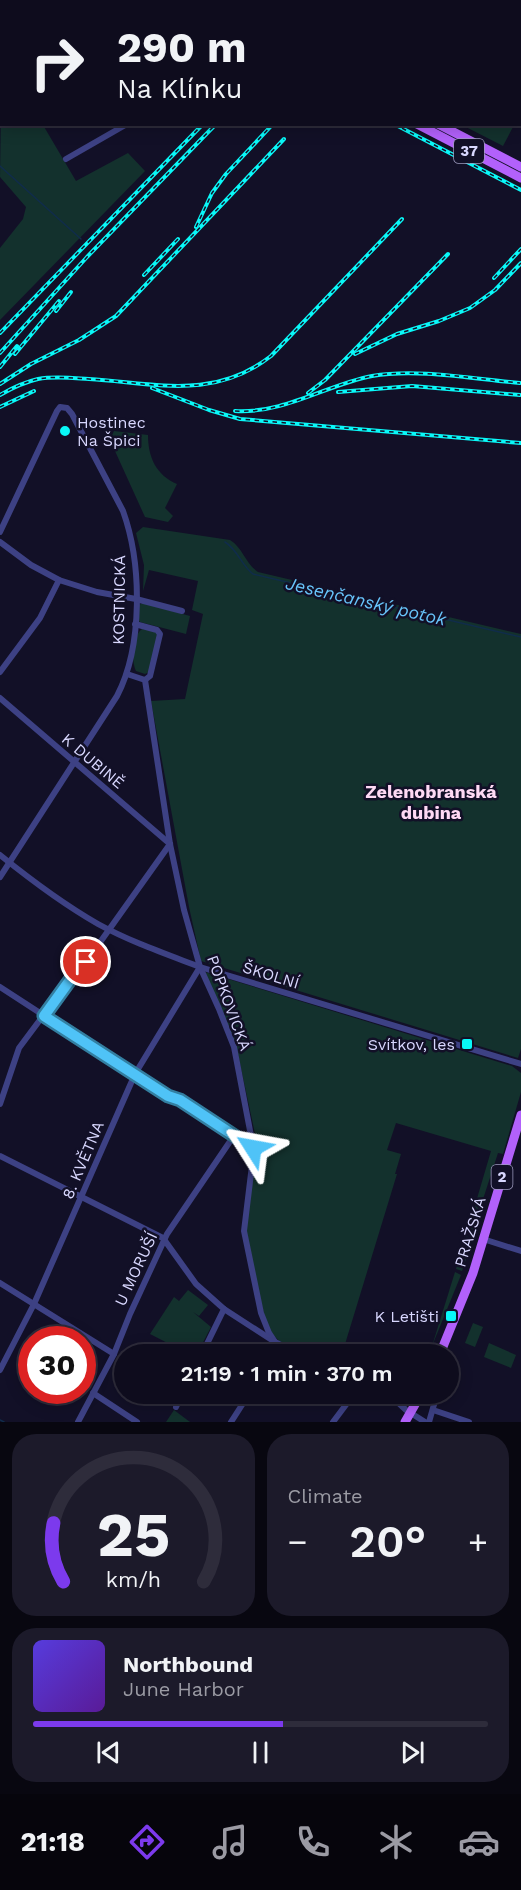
<!DOCTYPE html>
<html lang="en">
<head>
<meta charset="utf-8">
<style>
	:root { --surface:#0e0c1d; --page:#1c1a2a; --text:#f1f3f6; --muted:#9b9ba4; --line:#2e2c3b; --accent:#7c3aed }
	body { margin:0; font-family:"Work Sans",sans-serif; background:var(--page); color:var(--text); height:100vh; display:flex; flex-direction:column; font-size:22px; white-space:nowrap }
	* { box-sizing:border-box; margin:0 }
	p { font-size:20px; color:var(--muted) }
	.icon { flex:none; width:33px; height:33px; fill:none; stroke:currentColor; stroke-width:2; stroke-linecap:round; stroke-linejoin:round }
	.map { position:relative; height:1422px; overflow:hidden }
	.sheet { display:flex; flex-direction:column; gap:12px; padding:12px; background:#080710; flex:1 }
	.sheet>* { flex:none }
	.top-card { position:absolute; left:0px; top:0px; width:522px; height:126px; box-shadow:0 3px 15px #0003,0 0 0 2px var(--line); background:#0e0c1d; color:var(--text); overflow:hidden }
	.speed { position:absolute; left:18px; top:1326px; display:flex; gap:12px; font-size:30px; font-weight:700; text-align:center }
	.speed>* { display:grid; place-content:center; width:78px; height:78px; border-radius:50%; background:var(--surface); box-shadow:0 3px 15px #0003,0 0 0 2px var(--line); line-height:1 }
	.speed .limit { border:9px solid #d22; background:#fff; color:#111 }
	.pin { position:absolute; display:grid; place-items:center; width:51px; height:51px; color:#fff; margin:-26px; border:3px solid #fff; border-radius:50%; box-shadow:0 2px 6px #0007 }
	.me { position:absolute; width:66px; margin:-33px; rotate:304deg; stroke-linejoin:round; filter:drop-shadow(0 0 4px #0008) }
	.turn { display:flex; align-items:center; gap:21px; height:126px; padding:0 18px; font-size:27px }
	.turn .icon { width:78px; height:78px; stroke-width:2.5 }
	.turn b { display:block; font-size:42px; line-height:51px }
	.big { font-size:45px; font-weight:600; line-height:1.1 }
	.sheet .widget { flex:1; display:flex; flex-direction:column; justify-content:center; gap:9px; min-width:0; padding:0 21px; border-radius:24px; background:var(--page) }
	.sheet .dial { align-items:center; gap:0 }
	.dial svg { height:156px; overflow:visible; fill:none; stroke:var(--line); stroke-width:7; stroke-linecap:round; text-anchor:middle }
	.dial text { fill:var(--text); stroke:none }
	.song { display:flex; align-items:center; gap:18px }
	.cover { width:72px; height:72px; border-radius:9px; background:linear-gradient(135deg,hsl(250 70% 55%),hsl(270 70% 35%)) }
	.played { height:6px; border-radius:3px; background:linear-gradient(90deg,var(--accent) 55%,var(--line) 55%) }
	.keys { display:flex; justify-content:space-around; direction:ltr }
	.heat { display:flex; justify-content:space-between; align-items:center; font-size:33px; direction:ltr }
	.sheet .tiles { flex:1; display:grid; gap:12px; grid-template-columns:1fr 1fr }
	.widget:last-child { grid-column:span 2 }
	.trip { position:absolute; left:114px; top:1344px; width:345px; height:60px; border-radius:30px; background:var(--surface); box-shadow:0 3px 15px #0003,0 0 0 2px var(--line); font-weight:600; line-height:60px; text-align:center }
	.dock { display:flex; height:96px; justify-content:space-around; align-items:center; background:#06050c; color:var(--muted) }
	.dock .icon { width:42px; height:42px }
	.dock .on { color:var(--accent) }
	.dock b { font-size:27px; color:var(--text) }
	.map>svg:first-child { display:block }
	.green { fill:#13312d }
	.lines { fill:none; stroke-linecap:round; stroke-linejoin:round }
	.stream { stroke:#102c4b; stroke-width:1.5 }
	.street { stroke:#3d4184; stroke-width:6 }
	.primary { stroke:#b261fb; stroke-width:9 }
	.rail-casing { stroke:#09f8f8; stroke-width:4 }
	.rail { stroke:#121027; stroke-width:1.5; stroke-dasharray:4.5; stroke-linecap:butt }
	.route-casing { stroke:#337fa1; stroke-width:15 }
	.route { stroke:#4fc3f7; stroke-width:10 }
	.poi-dot { fill:#09f8f8; stroke:#121027; stroke-width:2 }
	.labels { text-anchor:middle; dominant-baseline:central; stroke-width:5; stroke-linejoin:round; paint-order:stroke }
	.shield { fill:#121027; stroke:#9d9bbe; stroke-width:1.5 }
	.shield-label { font-size:15px; font-weight:bold; fill:#d8d7fe }
	.poi-label { font-size:16px; fill:#d8d7fe; stroke:#121027; text-anchor:end }
	.street-label { font-size:16px; fill:#d8d7fe; stroke:#121027 }
	.water-label { font-size:18px; font-style:italic; fill:#68c5fb; stroke:#121027 }
	.neighbourhood-label { font-size:18px; font-weight:bold; fill:#fed9f4; stroke:#121027 }
</style>
</head>
<body>
<div class="map">
<svg width="521" height="1422" viewBox="0 0 521 1422">
	<rect width="100%" height="100%" fill="#121027"/>
	<!-- green -->
	<g class="green">
		<polygon points="0,0 103,0 106,1 2,2 0,101"/>
		<polygon points="1,107 2,124 43,125 76,181 128,153 145,171 0,320 0,248 23,219 26,207 0,177"/>
		<polygon points="462,125 514,125 503,146"/>
		<path d="M114 431 148 435C148 457 156 475 177 484L165 508 173 516 168 522 145 517 110 440Z"/>
		<path d="M143 527 230 540C243 548 245 563 258 572L521 634V1049L518 1058 201 961 189 907 151 701 185 699 203 614 192 610 198 581 149 570 143 591 144 565 136 533Z"/>
		<polygon points="143,603 190,616 186,634 140,622 138,620 139,605"/>
		<path d="M142 629 155 631 158 634 149 672 145 674 136 671C131 661 132 636 142 629Z"/>
		<polygon points="205,972 512,1066 521,1073 521,1092 503,1154 498,1153 473,1230 468,1229 491,1151 396,1123 387,1150 401,1154 395,1174 397,1174 342,1354 308,1354 279,1341 270,1331 264,1314 245,1236 257,1143 236,1045"/>
		<polygon points="466,1236 473,1239 462,1271 456,1269"/>
		<polygon points="455,1272 461,1275 432,1346"/>
		<polygon points="188,1290 208,1305 199,1316 193,1312 211,1327 197,1354 189,1354 150,1334 174,1297 179,1301"/>
		<polygon points="473,1323 483,1327 475,1347 465,1343"/>
		<polygon points="489,1343 516,1355 511,1368 484,1357"/>
		<polygon points="174,1410 190,1422 166,1422"/>
	</g>
	<g class="lines">
		<!-- stream -->
		<g class="stream">
			<polyline points="0,166 81,239"/>
			<path d="M225 542C238 550 241 565 253 574L521 637"/>
			<polyline points="0,1420 4,1422"/>
		</g>
		<!-- street -->
		<g class="street">
			<polyline points="0,36 2,39"/>
			<polyline points="66,159 127,124"/>
			<path d="M0 532 57 411 60 407 67 408 72 414 123 511C142 564 143 646 117 696L0 877"/>
			<polyline points="0,542 31,565 59,580 97,592 136,599 182,611"/>
			<polyline points="135,624 157,630 160,634 150,676 145,680"/>
			<polyline points="0,672 40,618 59,580"/>
			<polyline points="127,674 145,680 170,844 184,910 200,967 219,1009 234,1047 252,1141 253,1157 244,1231 261,1313 269,1333 275,1342 298,1354"/>
			<polyline points="0,698 170,844"/>
			<path d="M0 855C31 880 63 904 98 924 131 942 166 954 200 967L521 1064"/>
			<polyline points="0,987 168,1096 180,1099 253,1148"/>
			<polyline points="0,1104 19,1048 78,969 86,962 170,844"/>
			<polyline points="0,1156 163,1238 196,1284 224,1309 202,1354"/>
			<polyline points="483,1239 521,1251"/>
			<polyline points="0,1283 114,1354"/>
			<polyline points="224,1309 275,1342 275,1348 272,1354"/>
			<polyline points="0,1370 34,1304 135,1074 200,967"/>
			<polyline points="93,1393 137,1422"/>
			<polyline points="389,1394 406,1410 425,1422"/>
			<polyline points="176,1407 182,1394"/>
			<polyline points="433,1410 469,1422"/>
			<polyline points="78,1422 114,1354 130,1314 167,1234 231,1140 232,1135"/>
			<polyline points="231,1422 249,1394"/>
			<polyline points="333,1422 354,1394"/>
			<polyline points="429,1422 437,1394"/>
		</g>
		<!-- primary -->
		<g class="primary">
			<polyline points="199,0 200,2"/>
			<polyline points="209,0 211,2"/>
			<polyline points="417,124 521,178"/>
			<polyline points="438,124 521,167"/>
			<polyline points="440,1354 473,1273 521,1115"/>
			<polyline points="405,1422 421,1394"/>
		</g>
		<!-- rail casing -->
		<g class="rail-casing">
			<g id="rail">
				<polyline points="153,0 156,2"/>
				<polyline points="317,2 318,0"/>
				<polyline points="336,2 338,0"/>
				<polyline points="403,2 404,0"/>
				<polyline points="394,124 521,190"/>
				<polyline points="196,227 212,193 226,174 273,124"/>
				<polyline points="144,275 178,239"/>
				<polyline points="494,278 521,249"/>
				<polyline points="56,311 71,292"/>
				<polyline points="0,333 203,124"/>
				<polyline points="0,353 87,257 216,124"/>
				<polyline points="15,354 59,301"/>
				<polyline points="355,354 397,334 439,321 470,308 495,290 521,263"/>
				<polyline points="0,367 17,346"/>
				<polyline points="0,384 31,364 79,340 116,316 284,139"/>
				<polyline points="152,388 209,410 240,419 521,443"/>
				<polyline points="338,392 412,386 520,395"/>
				<polyline points="308,393 325,380 448,254"/>
				<path d="M0 395C12 388 25 382 38 379 55 376 72 378 89 379 155 383 213 401 271 356L402 219"/>
				<polyline points="0,407 34,391"/>
				<path d="M235 411C284 414 326 385 372 376 417 368 474 379 520 383"/>
			</g>
		</g>
		<!-- rail -->
		<use href="#rail" class="rail"/>
	</g>
	<g class="lines">
		<!-- route casing -->
		<g class="route-casing">
			<polyline id="route" points="86,962 78,969 44,1016 168,1096 180,1100 253,1148"/>
		</g>
		<!-- route -->
		<use href="#route" class="route"/>
	</g>
	<!-- markers -->
	<g class="poi-dot">
		<circle cx="65" cy="431" r="6"/>
		<rect x="461" y="1038" width="12" height="12" rx="3"/>
		<rect x="445" y="1310" width="12" height="12" rx="3"/>
	</g>
	<g class="labels">
		<!-- shield labels -->
		<g class="shield">
			<rect x="454" y="139" width="30" height="24" rx="4.5"/>
			<rect x="491.5" y="1165" width="21" height="24" rx="4.5"/>
		</g>
		<g class="shield-label">
			<text x="469" y="151">37</text>
			<text x="502" y="1177">2</text>
		</g>
		<!-- poi labels -->
		<g class="poi-label">
			<text x="77" y="422" text-anchor="start">Hostinec<tspan x="77" dy="18">Na Špici</tspan></text>
			<text x="455" y="1044">Svítkov, les</text>
			<text x="439" y="1316">K Letišti</text>
		</g>
		<!-- street labels -->
		<g class="street-label">
			<text transform="translate(119 600) rotate(-89)">KOSTNICKÁ</text>
			<text transform="translate(93 761) rotate(40)">K DUBINĚ</text>
			<text transform="translate(271 975) rotate(17)">ŠKOLNÍ</text>
			<text transform="translate(229 1003) rotate(70)">POPKOVICKÁ</text>
			<text transform="translate(83 1160) rotate(-67)">8. KVĚTNA</text>
			<text transform="translate(470 1232) rotate(-73)">PRAŽSKÁ</text>
			<text transform="translate(136 1269) rotate(-65)">U MORUŠÍ</text>
		</g>
		<!-- water labels -->
		<g class="water-label">
			<text transform="translate(366 601) rotate(13)">Jesenčanský potok</text>
		</g>
		<!-- neighbourhood labels -->
		<g class="neighbourhood-label">
			<text x="431" y="791">Zelenobranská<tspan x="431" dy="21">dubina</tspan></text>
		</g>
	</g>
</svg>
<div class="speed"><div class="limit">30</div></div>
<div class="pin" style="left:86px;top:962px;background:#d93025"><svg class="icon" aria-label="arrive" viewBox="0 0 24 24"><path d="M6 21V4h12l-3 4 3 4H6"/></svg></div>
<svg class="me" style="left:253px;top:1148px" viewBox="-20 -20 40 40"><path d="M0-17L14 15 0 8-14 15z" fill="#4fc3f7" stroke="#fff" stroke-width="4"/></svg>
<div class="trip">21:19 · 1 min · 370 m</div>
<div class="top-card">
<div class="turn"><svg class="icon" aria-label="right" viewBox="0 0 24 24"><path d="M7 20v-9h11M14 6l5 5-5 5"/></svg><div><b>290 m</b>Na Klínku</div></div>
</div>
</div>
<section class="sheet">
<div class="tiles">
<div class="widget dial"><svg viewBox="0 0 100 80">
<path d="M14 69A42 42 0 1 1 86 69"/>
<path d="M14 69A42 42 0 0 1 9 39" stroke="#7c3aed"/>
<text x="50" y="56" font-size="32" font-weight="700">25</text>
<text x="50" y="72" font-size="11">km/h</text>
</svg></div>
<div class="widget"><p>Climate</p>
<div class="heat"><a>−</a><b class="big">20°</b><a>+</a></div>
</div>
<div class="widget">
<div class="song"><i class="cover"></i><div><b>Northbound</b><p>June Harbor</p></div></div>
<div class="played"></div>
<div class="keys"><svg class="icon" aria-label="previous" viewBox="0 0 24 24"><path d="M18 5L8 12l10 7zM5 5v14"/></svg><svg class="icon" aria-label="pause" viewBox="0 0 24 24"><path d="M8 5v14M16 5v14"/></svg><svg class="icon" aria-label="next" viewBox="0 0 24 24"><path d="M6 5l10 7-10 7zM19 5v14"/></svg></div>
</div>
</div>
</section>
<nav class="dock">
<b>21:18</b>
<svg class="icon on" aria-label="directions" viewBox="0 0 24 24"><path d="M12 3l9 9-9 9-9-9zM9 14v-3h6M13 9l2 2-2 2"/></svg>
<svg class="icon" aria-label="music" viewBox="0 0 24 24"><path d="M9 18V5l10-2v13"/><circle cx="6" cy="18" r="3"/><circle cx="16" cy="16" r="3"/></svg>
<svg class="icon" aria-label="phone" viewBox="0 0 24 24"><path d="M5 4h4l2 5-3 2q2 4 5 5l2-3 5 2v4C11 20 4 13 5 4z"/></svg>
<svg class="icon" aria-label="climate" viewBox="0 0 24 24"><path d="M12 3v18M4 7l16 10M4 17L20 7"/></svg>
<svg class="icon" aria-label="car" viewBox="0 0 24 24"><path d="M5 17H2v-5l4-1 3-4h7l3 4 3 1v5h-3M9 17h6M6 11h13"/><circle cx="7" cy="17" r="2"/><circle cx="17" cy="17" r="2"/></svg>
</nav>
</body>
</html>
